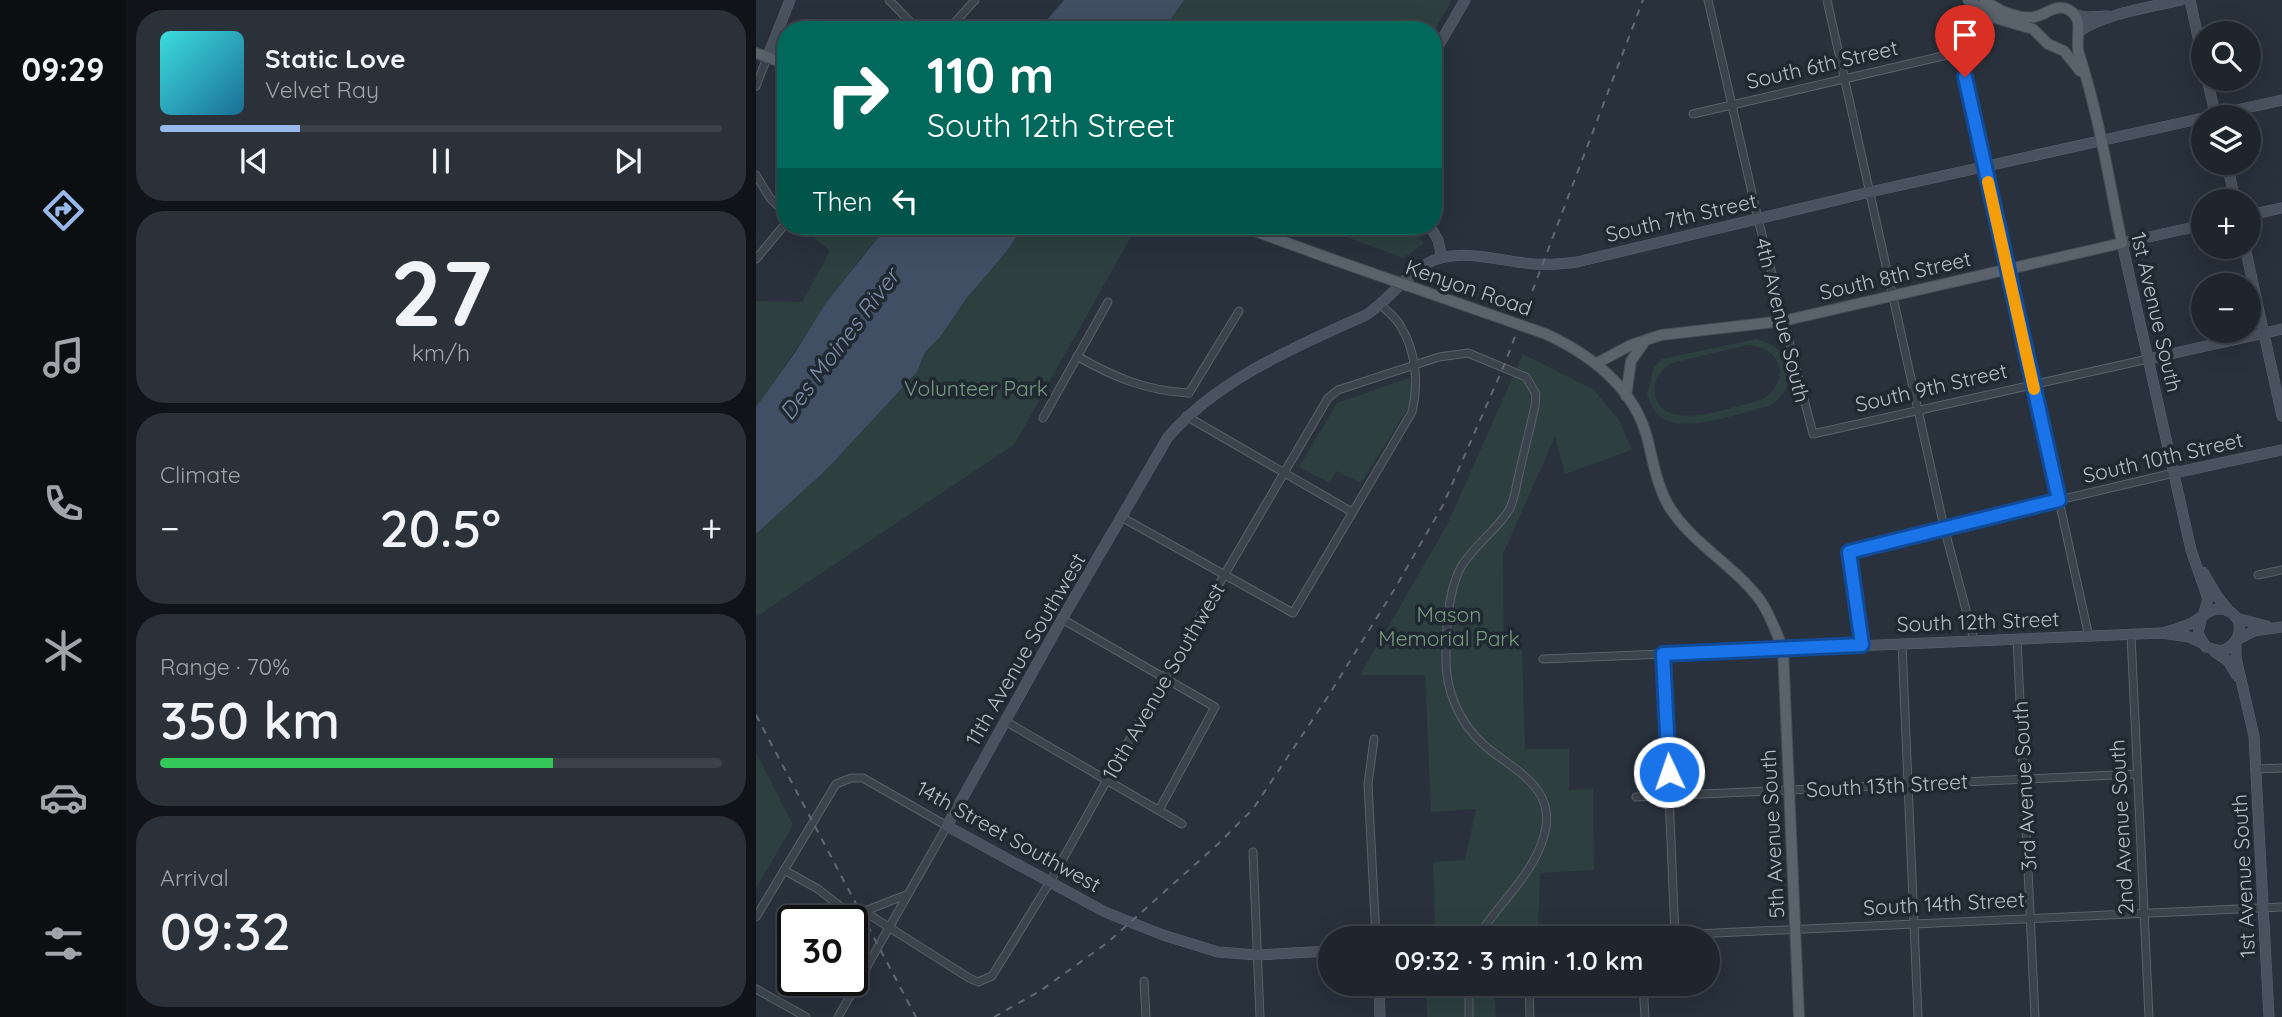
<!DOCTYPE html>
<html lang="en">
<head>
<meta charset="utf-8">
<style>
	:root { --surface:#1e252d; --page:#2b3139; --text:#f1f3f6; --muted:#a1a5aa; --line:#3c4249; --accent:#98b9ec }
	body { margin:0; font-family:Quicksand,sans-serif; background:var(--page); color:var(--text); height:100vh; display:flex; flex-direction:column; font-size:26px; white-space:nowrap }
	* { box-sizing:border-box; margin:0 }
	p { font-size:23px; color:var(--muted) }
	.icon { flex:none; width:38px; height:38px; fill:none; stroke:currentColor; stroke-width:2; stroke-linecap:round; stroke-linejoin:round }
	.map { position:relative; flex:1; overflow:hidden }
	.panel { display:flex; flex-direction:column; gap:10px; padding:10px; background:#101419; width:630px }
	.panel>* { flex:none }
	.banner { position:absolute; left:21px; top:21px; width:665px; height:214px; border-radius:28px; box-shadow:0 7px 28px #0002,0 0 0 2px var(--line); background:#00695c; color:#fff; overflow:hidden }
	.buttons { position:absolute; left:1435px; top:21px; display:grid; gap:14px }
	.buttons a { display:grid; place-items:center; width:70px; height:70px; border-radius:50%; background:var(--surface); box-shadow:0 7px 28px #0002,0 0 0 2px var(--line); font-size:35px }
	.speed { position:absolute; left:21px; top:905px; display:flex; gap:14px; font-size:35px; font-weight:700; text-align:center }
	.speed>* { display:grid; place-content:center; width:91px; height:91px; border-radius:50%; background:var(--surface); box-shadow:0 7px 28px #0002,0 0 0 2px var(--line); line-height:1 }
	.speed .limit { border:4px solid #111; border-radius:10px; background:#fff; color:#111 }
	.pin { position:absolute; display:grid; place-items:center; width:60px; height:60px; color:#fff; margin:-72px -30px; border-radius:50% 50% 50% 0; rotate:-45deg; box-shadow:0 0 7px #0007 }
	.pin .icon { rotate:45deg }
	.me { position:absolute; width:77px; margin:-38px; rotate:357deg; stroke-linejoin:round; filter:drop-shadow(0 0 5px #0008) }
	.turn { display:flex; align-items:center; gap:24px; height:147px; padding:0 35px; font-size:32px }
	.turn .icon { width:91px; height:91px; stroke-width:2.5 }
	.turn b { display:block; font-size:49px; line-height:60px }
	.then { display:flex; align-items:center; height:66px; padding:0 35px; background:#0003; gap:14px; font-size:26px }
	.big { font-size:52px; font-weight:600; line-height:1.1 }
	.panel .card { flex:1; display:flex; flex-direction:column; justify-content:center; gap:10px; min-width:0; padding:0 24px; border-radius:28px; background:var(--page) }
	.panel .dial { align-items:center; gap:0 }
	.dial b { font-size:91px; line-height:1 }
	.song { display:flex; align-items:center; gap:21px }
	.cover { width:84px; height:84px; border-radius:10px; background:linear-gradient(135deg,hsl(180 70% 55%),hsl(200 70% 35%)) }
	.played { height:7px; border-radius:4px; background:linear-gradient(90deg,var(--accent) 25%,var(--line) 25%) }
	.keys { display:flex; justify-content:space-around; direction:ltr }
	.heat { display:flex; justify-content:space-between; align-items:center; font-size:38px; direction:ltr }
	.charge { height:10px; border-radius:5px; background:linear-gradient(90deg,#34c759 70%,var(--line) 0) }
	.trip { position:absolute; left:562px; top:926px; width:402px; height:70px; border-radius:35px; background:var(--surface); box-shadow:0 7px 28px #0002,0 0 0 2px var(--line); font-weight:600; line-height:70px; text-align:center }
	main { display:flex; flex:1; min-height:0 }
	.tabs { display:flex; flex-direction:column; width:126px; justify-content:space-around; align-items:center; background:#0c0f12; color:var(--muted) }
	.tabs .icon { width:49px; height:49px }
	.tabs .selected { color:var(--accent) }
	.tabs b { font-size:32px; color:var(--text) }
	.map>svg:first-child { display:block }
	.green { fill:#2d3f3f; fill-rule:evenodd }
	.water { fill:#404f63 }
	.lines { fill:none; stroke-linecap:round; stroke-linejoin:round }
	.street-casing { stroke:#59616a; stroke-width:9 }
	.secondary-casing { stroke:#59616a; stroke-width:11 }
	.primary-casing { stroke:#444c55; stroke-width:12 }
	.street { stroke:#3b434c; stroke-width:7 }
	.secondary { stroke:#4a525f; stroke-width:10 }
	.primary { stroke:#5a626c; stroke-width:10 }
	.rail { stroke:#606975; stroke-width:2; stroke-dasharray:7 7; stroke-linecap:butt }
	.primary-bridge-casing { stroke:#444c55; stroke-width:12; stroke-linecap:butt }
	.primary-bridge { stroke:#5a626c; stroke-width:10 }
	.route-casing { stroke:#114b97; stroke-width:18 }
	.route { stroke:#1a73e8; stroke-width:12 }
	.slow { stroke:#f59e0b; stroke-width:12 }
	.labels { text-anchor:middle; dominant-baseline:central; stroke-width:7; stroke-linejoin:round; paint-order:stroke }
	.street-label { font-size:21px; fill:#b7bec7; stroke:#202831 }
	.park-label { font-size:21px; fill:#789a80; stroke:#202831 }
	.water-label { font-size:23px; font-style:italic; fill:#7c8fa7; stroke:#202831 }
</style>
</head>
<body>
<main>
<nav class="tabs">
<b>09:29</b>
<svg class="icon selected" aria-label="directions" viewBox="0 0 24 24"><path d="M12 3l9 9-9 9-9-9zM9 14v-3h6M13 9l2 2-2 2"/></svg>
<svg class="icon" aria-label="music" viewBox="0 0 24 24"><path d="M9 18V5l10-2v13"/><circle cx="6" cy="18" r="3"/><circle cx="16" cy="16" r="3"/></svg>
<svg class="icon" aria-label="phone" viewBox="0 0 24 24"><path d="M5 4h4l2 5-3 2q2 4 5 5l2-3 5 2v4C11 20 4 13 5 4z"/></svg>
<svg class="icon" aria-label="climate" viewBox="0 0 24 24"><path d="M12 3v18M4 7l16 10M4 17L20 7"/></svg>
<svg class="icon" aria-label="car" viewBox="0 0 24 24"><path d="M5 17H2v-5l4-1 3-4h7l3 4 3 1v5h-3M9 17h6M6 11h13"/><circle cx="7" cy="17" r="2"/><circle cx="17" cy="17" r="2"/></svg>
<svg class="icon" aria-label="filters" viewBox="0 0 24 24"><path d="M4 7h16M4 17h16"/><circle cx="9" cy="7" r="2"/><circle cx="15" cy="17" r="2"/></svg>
</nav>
<section class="panel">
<div class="card">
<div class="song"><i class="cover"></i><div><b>Static Love</b><p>Velvet Ray</p></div></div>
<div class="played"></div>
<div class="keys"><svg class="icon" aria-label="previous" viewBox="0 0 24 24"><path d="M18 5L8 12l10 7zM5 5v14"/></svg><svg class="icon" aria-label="pause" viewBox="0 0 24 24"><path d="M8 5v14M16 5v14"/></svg><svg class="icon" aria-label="next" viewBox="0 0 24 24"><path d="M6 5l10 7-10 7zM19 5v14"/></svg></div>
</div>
<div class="card dial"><b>27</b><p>km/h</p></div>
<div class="card"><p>Climate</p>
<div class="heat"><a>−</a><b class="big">20.5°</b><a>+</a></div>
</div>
<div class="card"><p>Range · 70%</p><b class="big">350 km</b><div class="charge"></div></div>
<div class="card"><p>Arrival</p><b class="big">09:32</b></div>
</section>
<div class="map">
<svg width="1526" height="1017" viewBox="0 0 1526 1017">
	<rect width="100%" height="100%" fill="#28313c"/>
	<!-- green -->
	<g class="green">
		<polygon points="428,0 696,0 677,33 677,30 406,30"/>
		<path d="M45 226H131C82 283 44 346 0 407V301L46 302 74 251Z"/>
		<polygon points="268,226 381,226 258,445 0,617 0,534 71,469 161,372 169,352 184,337 210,299 251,251"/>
		<polygon points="561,226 655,226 668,244 647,258"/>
		<path d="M1000 339C1037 348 1046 383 1014 406 986 412 930 434 906 418 898 413 895 403 891 395L898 367 906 359ZM991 345C1027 347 1036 382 1005 400 978 406 907 435 899 394 896 381 905 370 916 363Z"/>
		<polygon points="767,354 838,390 863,420 876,450 809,474 799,437 747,554 748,649 766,648 769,749 813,749 813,790 837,789 838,870 784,873 782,929 764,938 630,938 630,933 679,932 677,862 709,860 720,809 675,812 669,675 604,675 691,525"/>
		<polygon points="653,378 658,392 652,408 605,483 580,471 573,483 543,467 581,403"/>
		<polygon points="0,752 37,825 0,889"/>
		<polygon points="670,984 738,984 740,1017 671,1017"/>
	</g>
	<!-- water -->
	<g class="water">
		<polygon points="308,0 428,0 407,30 282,30"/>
		<polygon points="131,226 268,226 251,251 210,299 184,337 169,352 161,372 71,469 0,534 0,407 38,354 70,303"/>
	</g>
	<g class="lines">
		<!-- street casing -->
		<g class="street-casing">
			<g id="street">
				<polyline points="133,0 162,30"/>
				<polyline points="952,0 1002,219 1057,434 1392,359"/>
				<polyline points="1071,0 1188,527 1218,640"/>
				<polyline points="192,30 219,0"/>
				<polyline points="0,86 11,58"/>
				<polyline points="937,114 1204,52 1229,166"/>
				<polyline points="0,175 14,198 30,214"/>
				<polyline points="0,259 30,223"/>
				<polyline points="1252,269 1333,637"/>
				<path d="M321 356C357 377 391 391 433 393"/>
				<polyline points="433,393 483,311"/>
				<polyline points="430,416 596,512"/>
				<polyline points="287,418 352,302"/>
				<path d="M367 518 537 613 656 412C663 383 660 351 644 325 640 318 631 311 625 305"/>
				<polyline points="1502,575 1526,570"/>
				<polyline points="306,619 459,707 403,810"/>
				<polyline points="1375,635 1393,1017"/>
				<polyline points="1261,639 1279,1017"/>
				<polyline points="1146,643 1162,1017"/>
				<polyline points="1106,645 1093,552 1188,527 1418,473"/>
				<polyline points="907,654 919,935"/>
				<polyline points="787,659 1027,649"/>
				<polyline points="249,721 426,824"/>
				<polyline points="618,739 612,784 620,938"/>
				<polyline points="1501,769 1526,768"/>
				<polyline points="880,797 1381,774"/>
				<polyline points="497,852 504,1017"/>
				<polyline points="28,870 62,889 89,910 101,914 150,895"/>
				<path d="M109 912 213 978 222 982 236 976 294 882 408 678 572 398 582 390 683 357 712 353 770 377 780 394 779 406C774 429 768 451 763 474 760 485 759 500 753 510 740 531 718 545 705 567 692 591 690 629 690 656 689 690 703 723 729 746 759 771 802 788 788 836 777 875 742 904 721 938"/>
				<polyline points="0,917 80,784 95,778 107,778 191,826 82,1017"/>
				<polyline points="852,938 1526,907"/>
				<polyline points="388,981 390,1017"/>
				<polyline points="773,984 774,1017"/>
				<polyline points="887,984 889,1017"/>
				<polyline points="0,989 50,1017"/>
				<polyline points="713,1017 713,984"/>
			</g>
		</g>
		<!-- secondary casing -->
		<g class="secondary-casing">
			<g id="secondary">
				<polyline points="1434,0 1447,60"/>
				<polyline points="1319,15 1330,17 1352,16"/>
				<path d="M1323 32C1345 14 1396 7 1425 0"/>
				<polyline points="677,55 709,0"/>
				<polyline points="11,58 34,0"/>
				<polyline points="1451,79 1460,117"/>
				<polyline points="1449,117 1526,100"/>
				<polyline points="1471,163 1479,201"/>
				<polyline points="1229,166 1252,269"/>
				<polyline points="1493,215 1526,208"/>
				<polyline points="674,226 682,240 686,257"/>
				<polyline points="1489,247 1526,416"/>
				<polyline points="1392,359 1526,329"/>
				<polyline points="1418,473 1526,450"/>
				<polyline points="1447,572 1461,596 1473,611"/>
				<polyline points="1447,616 1452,599 1435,550 1366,243 1447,225"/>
				<polyline points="1480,618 1511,626"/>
				<path d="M1410 632C1419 629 1428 627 1436 623 1446 618 1453 608 1465 609 1490 612 1489 644 1465 651L1450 647 1442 634 1445 619"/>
				<polyline points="1482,639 1498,631 1526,627"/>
				<polyline points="1480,642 1480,658 1498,736 1513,1017"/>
				<polyline points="1027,649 1406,633 1433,637 1446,643"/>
				<polyline points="1459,652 1472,661 1481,676"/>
				<path d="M574 951 501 955 462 952 407 935 349 912 191 826 306 619 412 437C463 378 540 347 610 315 633 300 648 276 672 263 703 246 745 262 778 264 792 265 806 264 821 262L1114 192 1447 118"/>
				<polyline points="623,984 624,1017"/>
			</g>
		</g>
		<!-- primary casing -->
		<g class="primary-casing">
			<g id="primary">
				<polyline points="1212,0 1239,18 1277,29 1292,44 1308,51 1324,71"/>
				<polyline points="0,53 30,64"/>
				<polyline points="485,226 567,256"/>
				<path d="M790 334C835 355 877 387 891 437 897 461 901 487 914 508 938 545 978 565 1004 600 1014 614 1020 632 1027 649L1043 1017"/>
				<path d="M841 363 875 345 905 335 1027 321 1366 243C1353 181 1343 115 1323 54 1318 39 1330 20 1313 10 1300 3 1290 15 1278 17 1259 19 1243 11 1228 0"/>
				<polyline points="870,396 875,361 889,341"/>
			</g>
		</g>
		<!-- street -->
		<use href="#street" class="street"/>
		<!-- secondary -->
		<use href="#secondary" class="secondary"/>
		<!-- primary -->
		<use href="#primary" class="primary"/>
		<!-- rail -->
		<g class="rail">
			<polyline points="0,715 160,1017"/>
			<polyline points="238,1017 284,991 351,943 462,844 497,809 571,698 638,590 687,505 749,363 887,0"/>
		</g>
		<!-- primary-bridge casing -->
		<g class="primary-bridge-casing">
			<polyline id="primary-bridge" points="567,256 790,334"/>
		</g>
		<!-- primary-bridge -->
		<use href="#primary-bridge" class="primary-bridge"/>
	</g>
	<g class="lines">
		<!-- route casing -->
		<g class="route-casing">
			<polyline id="route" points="913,772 907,654 1106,645 1093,552 1303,500 1209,77"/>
		</g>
		<!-- route -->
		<use href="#route" class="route"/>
		<!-- slow -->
		<polyline class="slow" points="1232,182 1278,389"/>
	</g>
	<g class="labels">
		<!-- street labels -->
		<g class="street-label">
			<text transform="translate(1066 64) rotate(-13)">South 6th Street</text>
			<text transform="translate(925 217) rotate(-13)">South 7th Street</text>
			<text transform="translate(1139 275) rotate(-13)">South 8th Street</text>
			<text transform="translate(713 287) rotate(19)">Kenyon Road</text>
			<text transform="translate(1401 312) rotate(77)">1st Avenue South</text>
			<text transform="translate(1027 320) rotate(76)">4th Avenue South</text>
			<text transform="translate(1175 387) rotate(-13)">South 9th Street</text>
			<text transform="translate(1407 457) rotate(-13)">South 10th Street</text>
			<text transform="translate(1222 621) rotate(-2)">South 12th Street</text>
			<text transform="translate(269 649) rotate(-60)">11th Avenue Southwest</text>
			<text transform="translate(407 681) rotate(-60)">10th Avenue Southwest</text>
			<text transform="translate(1131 785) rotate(-3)">South 13th Street</text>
			<text transform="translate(1268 786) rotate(-93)">3rd Avenue South</text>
			<text transform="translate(1365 827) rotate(-93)">2nd Avenue South</text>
			<text transform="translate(1016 834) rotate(-93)">5th Avenue South</text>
			<text transform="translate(253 836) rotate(29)">14th Street Southwest</text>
			<text transform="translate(1487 876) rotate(-93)">1st Avenue South</text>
			<text transform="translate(1188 903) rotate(-3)">South 14th Street</text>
		</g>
		<!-- park labels -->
		<g class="park-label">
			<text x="220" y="388">Volunteer Park</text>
			<text x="693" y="614">Mason<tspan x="693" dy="24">Memorial Park</tspan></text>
		</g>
		<!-- water labels -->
		<g class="water-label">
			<text transform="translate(83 344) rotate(-53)">Des Moines River</text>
		</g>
	</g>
</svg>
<div class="buttons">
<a><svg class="icon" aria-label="search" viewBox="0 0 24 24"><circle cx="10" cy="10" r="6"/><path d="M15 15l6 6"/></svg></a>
<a><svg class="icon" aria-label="layers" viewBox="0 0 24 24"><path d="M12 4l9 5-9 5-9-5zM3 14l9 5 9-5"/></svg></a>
<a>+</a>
<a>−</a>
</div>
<div class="speed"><div class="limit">30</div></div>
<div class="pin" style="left:1209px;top:77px;background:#d93025"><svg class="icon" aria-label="arrive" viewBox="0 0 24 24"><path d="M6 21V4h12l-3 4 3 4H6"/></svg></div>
<svg class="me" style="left:913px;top:772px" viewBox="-20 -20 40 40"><circle r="17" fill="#1a73e8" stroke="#fff" stroke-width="3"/><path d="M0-11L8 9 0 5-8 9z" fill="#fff"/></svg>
<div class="trip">09:32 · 3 min · 1.0 km</div>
<div class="banner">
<div class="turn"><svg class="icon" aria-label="right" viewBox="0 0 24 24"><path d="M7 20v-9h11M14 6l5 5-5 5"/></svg><div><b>110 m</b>South 12th Street</div></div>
<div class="then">Then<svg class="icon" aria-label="left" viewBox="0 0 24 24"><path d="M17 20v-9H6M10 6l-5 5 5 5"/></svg></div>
</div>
</div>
</main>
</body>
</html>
